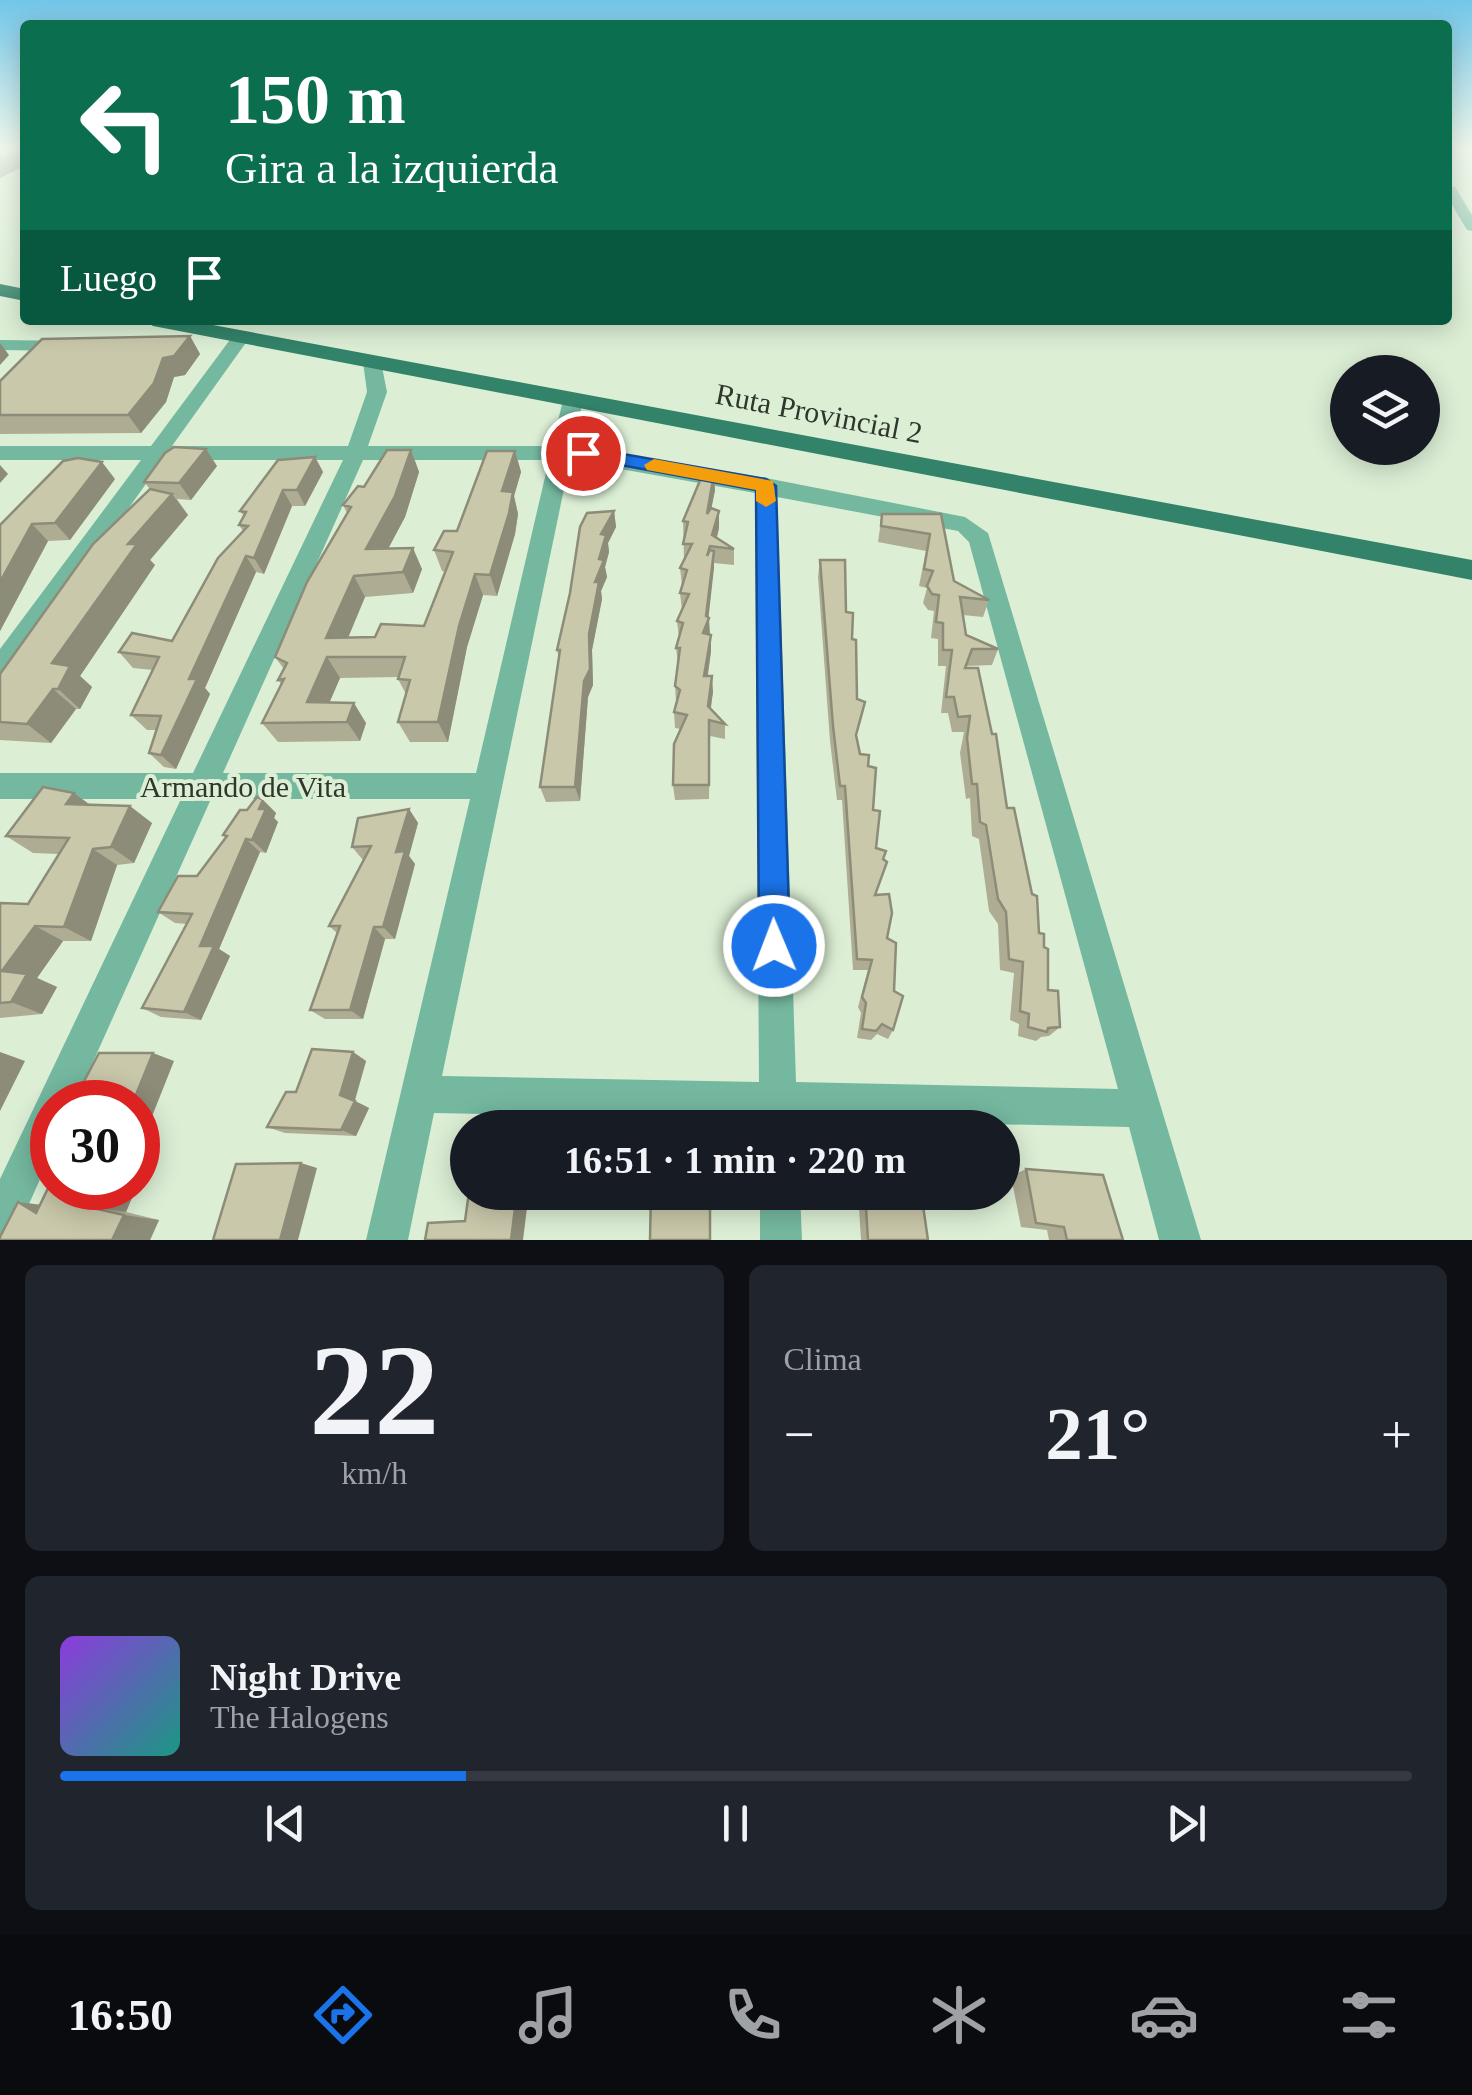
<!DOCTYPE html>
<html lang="es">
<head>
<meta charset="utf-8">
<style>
	:root { --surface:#171b24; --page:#20242c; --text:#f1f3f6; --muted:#9ea1a6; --line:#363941; --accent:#1a73e8 }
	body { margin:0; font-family:"Times New Roman",serif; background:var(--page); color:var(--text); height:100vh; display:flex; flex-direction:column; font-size:38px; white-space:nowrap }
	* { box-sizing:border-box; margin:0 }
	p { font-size:32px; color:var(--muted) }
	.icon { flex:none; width:55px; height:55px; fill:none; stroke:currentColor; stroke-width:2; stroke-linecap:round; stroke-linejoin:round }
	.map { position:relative; height:1240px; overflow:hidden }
	.details { display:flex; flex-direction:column; gap:25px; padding:25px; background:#0d0f14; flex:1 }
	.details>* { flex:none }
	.top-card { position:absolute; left:20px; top:20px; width:1432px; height:305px; border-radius:10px; box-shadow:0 5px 25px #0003; background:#0b6e4f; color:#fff; overflow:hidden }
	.fabs { position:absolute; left:1330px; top:355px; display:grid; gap:20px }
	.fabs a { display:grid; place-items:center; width:110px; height:110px; border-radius:50%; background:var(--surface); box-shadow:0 5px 25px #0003; font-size:50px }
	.speed { position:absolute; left:30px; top:1080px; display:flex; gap:20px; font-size:50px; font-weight:700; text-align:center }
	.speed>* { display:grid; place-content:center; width:130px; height:130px; border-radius:50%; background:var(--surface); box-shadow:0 5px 25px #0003; line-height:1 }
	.speed .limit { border:15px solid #d22; background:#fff; color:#111 }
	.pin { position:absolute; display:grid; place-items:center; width:85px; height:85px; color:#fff; margin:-42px; border:5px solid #fff; border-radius:50%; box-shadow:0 2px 10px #0007 }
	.me { position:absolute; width:110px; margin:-55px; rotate:359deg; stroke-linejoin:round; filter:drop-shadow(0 0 8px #0008) }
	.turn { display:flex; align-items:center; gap:35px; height:210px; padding:0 40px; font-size:45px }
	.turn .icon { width:130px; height:130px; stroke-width:2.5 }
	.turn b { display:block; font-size:70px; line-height:85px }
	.then { display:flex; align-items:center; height:95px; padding:0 40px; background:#0003; gap:20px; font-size:38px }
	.big { font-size:75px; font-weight:800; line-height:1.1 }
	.details .card { flex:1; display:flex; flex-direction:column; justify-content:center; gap:15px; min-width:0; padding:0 35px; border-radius:15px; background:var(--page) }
	.details .dial { align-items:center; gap:0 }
	.dial b { font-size:130px; line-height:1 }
	.song { display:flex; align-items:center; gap:30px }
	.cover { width:120px; height:120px; border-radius:15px; background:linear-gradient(135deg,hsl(270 70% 55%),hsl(170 70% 35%)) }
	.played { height:10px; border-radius:5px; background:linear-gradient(90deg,var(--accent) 30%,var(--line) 30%) }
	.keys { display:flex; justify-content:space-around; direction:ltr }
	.heat { display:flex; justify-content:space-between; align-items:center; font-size:55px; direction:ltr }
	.details .tiles { flex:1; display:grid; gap:25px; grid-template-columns:1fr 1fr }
	.card:last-child { grid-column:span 2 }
	.trip { position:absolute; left:450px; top:1110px; width:570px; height:100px; border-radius:50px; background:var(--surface); box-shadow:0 5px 25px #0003; font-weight:800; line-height:100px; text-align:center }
	.tabs { display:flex; height:160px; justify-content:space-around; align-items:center; background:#090b0e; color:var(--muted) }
	.tabs .icon { width:70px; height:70px }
	.tabs .selected { color:var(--accent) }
	.tabs b { font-size:45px; color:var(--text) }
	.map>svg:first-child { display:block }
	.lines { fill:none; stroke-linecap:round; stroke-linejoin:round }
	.street { fill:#75b8a0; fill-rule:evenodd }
	.primary { fill:#33836a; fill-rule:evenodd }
	.wall { fill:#aeac93 }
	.shaded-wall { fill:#8d8c78 }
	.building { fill:#cac8ab; stroke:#8d8c78; stroke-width:2.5 }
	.route { fill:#1a73e8; stroke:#114b97; stroke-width:2.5 }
	.slow { fill:#f59e0b }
	.labels { text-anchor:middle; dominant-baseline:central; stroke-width:8; stroke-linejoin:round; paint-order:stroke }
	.street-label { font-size:30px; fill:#2f372d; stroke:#dcefd5 }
</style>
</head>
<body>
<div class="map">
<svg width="1472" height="1240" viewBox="0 0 1472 1240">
	<rect width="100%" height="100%" fill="#dcefd5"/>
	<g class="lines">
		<!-- street -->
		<g class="street">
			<polygon points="1448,186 1455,187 1472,215 1472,231 1467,230 1448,198"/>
			<path d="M241 332 250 337 172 446H348L367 392 363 362 372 357 381 362 387 392 368 446H552L563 400 573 394 583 400 573 446 766 478 965 517 988 533 1201 1240H1159L1129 1127 797 1120V1128H759V1119L434 1113 408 1240H366L470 799H211L75 1102H52V1152L14 1238 0 1240V1179L181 799H0V773H193L343 460H163L9 676 0 680V649L141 460H0V446H151L235 333ZM363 460H549L476 773H223ZM570 460 755 493 759 1082 442 1076ZM777 497 958 531 969 542 1118 1089 796 1082Z"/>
			<polygon points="0,340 70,341 79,346 70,351 0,350"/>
			<polygon points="760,1192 800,1192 802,1240 760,1240"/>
		</g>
		<!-- primary -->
		<g class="primary">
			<polygon points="0,284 25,289 25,301 0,296"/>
			<polygon points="143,320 186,320 1472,560 1472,580 153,326"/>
		</g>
	</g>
	<!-- wall -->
	<g class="wall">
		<polygon points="190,336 200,354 185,375 174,377 166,402 141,433 0,434 0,381"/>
		<polygon points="411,450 419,472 405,517 388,548 422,569 413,593 365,597 348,638 375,637 424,626 446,572 442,571 434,550 457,531 515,451 521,472 514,496 518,514 515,534 497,596 483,595 467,647 448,742 410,742 398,722 406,694 398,679 399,677 340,678 329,703 366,723 360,741 278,742 262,723 281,684 278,680 284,669 275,657 347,513 343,505"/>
		<polygon points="315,457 323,472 305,506 292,506 264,574 256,572 205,688 210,694 176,769 164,767 149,753 156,730 147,730 131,715 153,670 133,668 119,652 172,641 243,531 239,525 244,516 240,511"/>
		<polygon points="217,466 191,500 177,499 188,515 150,560 155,565 80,676 92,687 80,709 76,709 51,743 0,740 0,674 150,489 144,482"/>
		<polygon points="714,473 715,490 711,508 719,511 719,528 717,538 734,549 734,565 714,563 708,618 711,651 708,676 713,692 710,709 725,724 725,739 710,736 709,799 675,800 673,785 681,729 675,728 674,712 676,702 675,686 678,664 676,648 679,638 677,621 682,610 680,593 682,585 680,568 684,560 683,521"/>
		<polygon points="115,479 70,540 48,541 0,631 0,525"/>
		<polygon points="614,511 616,527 608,543 609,552 605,567 607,577 601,591 602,599 592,650 593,685 588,697 580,801 546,802 540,787 559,658 557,650"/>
		<polygon points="882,514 941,514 954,581 989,600 983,617 963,615 966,635 998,649 992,665 966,666 965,668 1007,808 1044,947 1048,990 1060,1027 1049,1036 1041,1037 1036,1041 1018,1036 1019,1024 1010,1020 1014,973 1000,970 998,924 989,911 979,839 972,836 970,798 966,799 960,753 964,732 952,732 948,713 941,713 946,666 938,666 938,639 931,638 934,611 928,610 923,603 927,588 919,586 926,551 878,542"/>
		<polygon points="820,560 846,612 852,639 857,737 860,754 868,766 873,810 876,848 875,895 887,938 893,1030 888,1039 877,1034 871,1040 857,1038 861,1013 858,1007 868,970 853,970 842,800 837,800 830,741 818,577"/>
		<polygon points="74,793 89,804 152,823 134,863 117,865 91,941 63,941 37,978 57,987 42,1014 0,1018 0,903 28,904 59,854 33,853 6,836"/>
		<polygon points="263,800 276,813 274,818 278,822 266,853 260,852 219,949 230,956 201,1020 161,1017 142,1008 187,924 175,923 158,912 197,876 226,838 223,835 247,810"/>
		<polygon points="409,809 418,823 409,856 415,864 395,939 385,939 363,1019 325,1019 310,1010 337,933 329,926 363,860 352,847"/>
		<polygon points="353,1052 366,1061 355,1101 369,1108 356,1136 285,1133 267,1127"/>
		<polygon points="1026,1169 1123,1240 1049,1240 1047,1230 1021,1227 1011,1176"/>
		<polygon points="52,1188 136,1188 126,1212 159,1220 150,1240 0,1240 40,1205"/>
		<polygon points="858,1192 921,1192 928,1240 861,1240"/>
	</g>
	<!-- shaded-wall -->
	<g class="shaded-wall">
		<polygon points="25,149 25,166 0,178 0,160"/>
		<polygon points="190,336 200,354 185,375 174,377 166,402 141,433 128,415 163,358"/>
		<polygon points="0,343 9,355 0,365"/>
		<polygon points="206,449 217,466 191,500 179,483"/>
		<polygon points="411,450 419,472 405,517 377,570 366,549"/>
		<polygon points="515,451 521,472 514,496 518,514 515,534 497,596 490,575 502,491"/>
		<polygon points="315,457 323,472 305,506 297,490"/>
		<polygon points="102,462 115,479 70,540 55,523"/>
		<polygon points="0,465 8,474 0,483"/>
		<polygon points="714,473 715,490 707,531 707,514"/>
		<polygon points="283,490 292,506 264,574 254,558"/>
		<polygon points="172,494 188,515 150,560 155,565 80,676 92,687 80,709 58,689 52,663 128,544"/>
		<polygon points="614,511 616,527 608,543 609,552 605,567 607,577 601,591 602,599 592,650 593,685 588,697 580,801 575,787 589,634 601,534"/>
		<polygon points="719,511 719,528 714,547 712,535"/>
		<polygon points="32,524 48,541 0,631 0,582"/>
		<polygon points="413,548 422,569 413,593 403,572"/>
		<polygon points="714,551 714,568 708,622 709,618 710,635 703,633"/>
		<polygon points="246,556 256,572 205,688 210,694 176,769 161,755 189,679"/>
		<polygon points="475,574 483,595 467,647 448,742 438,722 459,626"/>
		<polygon points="354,576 365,597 339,659 326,638"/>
		<polygon points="711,635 711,651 705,692 704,676"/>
		<polygon points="327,657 340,678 321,722 307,702"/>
		<polygon points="712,676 713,692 709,722 708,706"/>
		<polygon points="53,689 76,709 51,743 27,724"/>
		<polygon points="354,703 366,723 360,741 347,722"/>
		<polygon points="74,793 98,811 66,804"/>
		<polygon points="263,800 276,813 274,818 278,822 266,853 252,840 259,809"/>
		<polygon points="130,806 152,823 134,863 111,847"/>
		<polygon points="409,809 418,823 409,856 415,864 395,939 383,927 396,852"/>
		<polygon points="246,839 260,852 219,949 230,956 201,1020 184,1012 200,946"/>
		<polygon points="93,849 117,865 91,941 64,927"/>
		<polygon points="35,926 63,941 37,978 57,987 42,1014 11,1002 2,971"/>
		<polygon points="374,927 385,939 363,1019 350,1010"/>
		<polygon points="0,1052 25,1061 0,1111"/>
		<polygon points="353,1052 366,1061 354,1102 340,1095"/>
		<polygon points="153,1053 174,1061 143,1139 138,1137 138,1102 133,1102"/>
		<polygon points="355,1101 369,1108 356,1136 341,1130"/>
		<polygon points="301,1163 317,1168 298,1240 280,1240"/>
		<polygon points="97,1188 136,1188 126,1212 89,1207"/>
		<polygon points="517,1192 529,1192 523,1240 511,1240"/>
		<rect x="710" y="1192" width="1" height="48"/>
		<polygon points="18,1202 59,1207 36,1213"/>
		<polygon points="124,1215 159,1220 150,1240 112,1240"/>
	</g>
	<!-- building -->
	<g class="building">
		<polygon points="0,148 25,148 25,149 0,160"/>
		<polygon points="190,336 174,356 163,358 154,383 128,415 0,415 0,381 42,339"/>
		<polygon points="174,447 206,449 179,483 144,482 165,453"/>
		<polygon points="387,450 411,450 395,496 366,549 413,548 403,572 354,576 326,638 375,637 381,624 424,626 453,552 434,550 444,531 457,531 487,451 515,451 502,491 513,492 509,513 490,575 475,574 459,626 438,722 398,722 410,680 398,679 405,657 327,657 307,702 354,703 347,722 262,723 284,679 278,680 287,663 275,657 307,582 351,507 343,505 358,486 364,487"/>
		<polygon points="315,457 297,490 283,490 254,558 246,556 189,679 197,679 161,755 149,753 161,716 131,715 159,657 119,652 132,633 172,641 218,558 248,526 239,525 246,512 240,511 278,460"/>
		<polygon points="78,458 102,462 55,523 32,524 0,582 0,525 63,461"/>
		<polygon points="704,471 714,473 707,514 711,508 719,511 712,535 734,549 710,546 707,556 710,550 714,551 706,616 709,618 703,633 711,635 704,676 712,676 708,706 725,724 709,720 709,785 673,785 674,744 687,715 674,712 680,690 675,686 680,648 676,648 683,623 677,621 689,594 680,593 687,570 680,568 692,544 683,544 688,522 683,521"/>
		<polygon points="150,489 172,494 128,544 137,544 52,663 70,666 58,689 53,689 27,724 0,722 0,674 93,544"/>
		<polygon points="614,511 601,534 606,535 599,559 604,560 595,582 599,582 589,634 590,669 584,681 575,787 540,787 560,650 557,650 570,593 580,527 587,513"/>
		<polygon points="882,514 941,514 954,581 989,600 960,597 966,635 998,649 972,649 965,668 978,668 992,734 996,734 1007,808 1014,808 1032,894 1037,896 1039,933 1044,934 1044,947 1048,949 1048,990 1058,991 1060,1027 1048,1028 1047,1032 1028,1027 1029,1014 1020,1011 1023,962 1009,959 1006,912 998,899 986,825 980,822 977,784 972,784 967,738 970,716 958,717 954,697 946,697 952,650 943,650 943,623 936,622 939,595 932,594 927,586 933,571 924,569 930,534 881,526"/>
		<polygon points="820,560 845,560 846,612 853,613 852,639 856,640 857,699 865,702 856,735 860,754 869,755 868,766 876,768 873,810 880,811 876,848 886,851 883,859 887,862 875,895 889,894 892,913 887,938 896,943 894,991 903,996 893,1030 882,1024 876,1031 862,1029 866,1003 862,997 872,960 857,959 845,786 840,786 833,726"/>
		<polygon points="43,787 74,793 66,804 130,806 111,847 93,849 64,927 35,926 2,971 27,974 11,1002 0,1003 0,903 28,904 69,838 6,836"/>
		<polygon points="257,797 263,800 259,809 266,809 252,840 246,839 200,946 214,946 184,1012 142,1008 192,914 158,912 178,876 197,876 227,836 223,835 240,810 247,810"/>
		<polygon points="409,809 396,852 405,851 383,927 374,927 350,1010 310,1010 340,926 329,926 371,846 352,847 358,818"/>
		<polygon points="312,1049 353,1052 340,1095 355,1101 341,1130 267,1127 286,1092 296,1092"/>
		<polygon points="99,1053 153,1053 133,1102 73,1102"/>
		<polygon points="301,1163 280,1240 213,1240 236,1164"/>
		<polygon points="1026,1169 1103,1175 1123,1240 1067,1240 1064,1227 1036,1223"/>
		<polygon points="52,1180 52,1188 97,1188 89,1207 124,1215 112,1240 0,1240 0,1237 18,1202 36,1213"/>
		<polygon points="469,1192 517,1192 511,1240 425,1240 428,1223 465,1221"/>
		<polygon points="651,1192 710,1192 710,1240 650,1240"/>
		<polygon points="865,1192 921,1192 928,1240 868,1240"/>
	</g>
	<!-- sky -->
	<linearGradient id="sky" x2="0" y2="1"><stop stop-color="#72c6e9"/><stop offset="0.46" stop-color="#eff8ec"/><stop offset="1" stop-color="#eff8ec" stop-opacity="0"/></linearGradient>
	<rect width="1472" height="321" fill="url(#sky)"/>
	<!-- route -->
	<polygon class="route" points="583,447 766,479 776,486 790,946 785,957 774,961 764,957 759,946 756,490 577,457 577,449"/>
	<!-- slow -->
	<polygon class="slow" points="654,459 773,481 776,501 766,507 756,501 756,490 647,470 644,465"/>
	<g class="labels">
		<!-- street labels -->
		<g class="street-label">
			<text transform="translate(819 413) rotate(11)">Ruta Provincial 2</text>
			<text x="243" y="786">Armando de Vita</text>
		</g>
	</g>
</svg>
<div class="fabs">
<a><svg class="icon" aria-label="layers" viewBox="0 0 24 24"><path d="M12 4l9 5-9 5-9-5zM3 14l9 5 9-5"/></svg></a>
</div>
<div class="speed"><div class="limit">30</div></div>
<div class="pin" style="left:583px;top:453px;background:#d93025"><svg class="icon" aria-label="arrive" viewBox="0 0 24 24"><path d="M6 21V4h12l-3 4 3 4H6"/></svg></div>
<svg class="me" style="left:774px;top:946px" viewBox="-20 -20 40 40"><circle r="17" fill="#1a73e8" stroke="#fff" stroke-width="3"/><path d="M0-11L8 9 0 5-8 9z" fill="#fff"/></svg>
<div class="trip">16:51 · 1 min · 220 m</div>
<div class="top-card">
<div class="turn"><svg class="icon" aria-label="left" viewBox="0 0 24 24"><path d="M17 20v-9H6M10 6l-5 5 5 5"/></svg><div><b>150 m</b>Gira a la izquierda</div></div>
<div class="then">Luego<svg class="icon" aria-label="arrive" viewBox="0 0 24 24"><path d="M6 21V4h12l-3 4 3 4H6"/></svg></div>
</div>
</div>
<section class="details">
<div class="tiles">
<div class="card dial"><b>22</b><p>km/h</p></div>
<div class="card"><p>Clima</p>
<div class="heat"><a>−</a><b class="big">21°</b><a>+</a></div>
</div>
<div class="card">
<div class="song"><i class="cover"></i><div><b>Night Drive</b><p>The Halogens</p></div></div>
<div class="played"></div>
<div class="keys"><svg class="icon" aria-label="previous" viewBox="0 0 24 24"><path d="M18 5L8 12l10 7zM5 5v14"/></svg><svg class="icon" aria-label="pause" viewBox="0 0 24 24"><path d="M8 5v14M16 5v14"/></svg><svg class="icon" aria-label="next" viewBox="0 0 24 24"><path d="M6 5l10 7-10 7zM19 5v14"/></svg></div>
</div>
</div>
</section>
<nav class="tabs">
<b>16:50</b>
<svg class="icon selected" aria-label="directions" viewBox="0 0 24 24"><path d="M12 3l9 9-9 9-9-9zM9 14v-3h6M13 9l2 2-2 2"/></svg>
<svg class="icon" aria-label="music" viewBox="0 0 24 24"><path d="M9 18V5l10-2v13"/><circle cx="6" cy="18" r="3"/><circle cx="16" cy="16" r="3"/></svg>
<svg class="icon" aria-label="phone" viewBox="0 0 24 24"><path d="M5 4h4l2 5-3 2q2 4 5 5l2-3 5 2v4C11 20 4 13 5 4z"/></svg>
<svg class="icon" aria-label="climate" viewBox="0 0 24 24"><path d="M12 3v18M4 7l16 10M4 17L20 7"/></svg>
<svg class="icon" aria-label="car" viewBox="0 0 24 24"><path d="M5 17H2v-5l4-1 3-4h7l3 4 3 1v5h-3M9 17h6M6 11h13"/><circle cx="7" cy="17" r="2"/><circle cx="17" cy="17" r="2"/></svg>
<svg class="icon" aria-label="filters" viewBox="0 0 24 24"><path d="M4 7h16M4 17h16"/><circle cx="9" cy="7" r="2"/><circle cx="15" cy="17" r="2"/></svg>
</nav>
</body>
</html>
